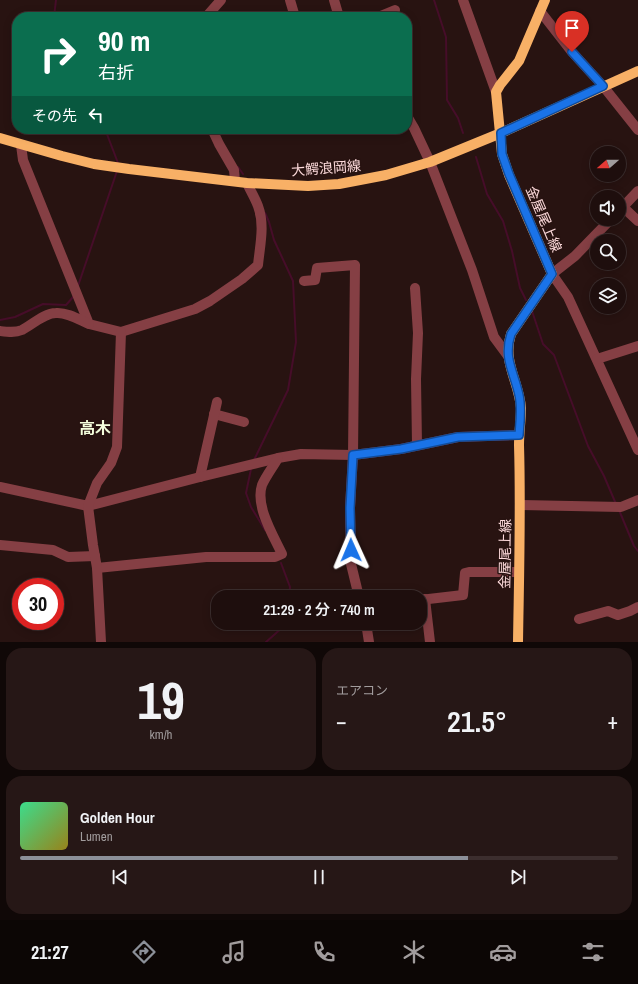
<!DOCTYPE html>
<html lang="ja">
<head>
<meta charset="utf-8">
<style>
	:root { --surface:#1e0e0d; --page:#261716; --text:#f1f3f6; --muted:#a19c9d; --line:#3c2e2e; --accent:#8c9099 }
	body { margin:0; font-family:"Archivo Narrow","Noto Sans JP",sans-serif; background:var(--page); color:var(--text); height:100vh; display:flex; flex-direction:column; font-size:15px; white-space:nowrap }
	* { box-sizing:border-box; margin:0 }
	p { font-size:13px; color:var(--muted) }
	.icon { flex:none; width:22px; height:22px; fill:none; stroke:currentColor; stroke-width:2; stroke-linecap:round; stroke-linejoin:round }
	.map { position:relative; height:642px; overflow:hidden }
	.sheet { display:flex; flex-direction:column; gap:6px; padding:6px; background:#100807; flex:1 }
	.sheet>* { flex:none }
	.banner { position:absolute; left:12px; top:12px; width:400px; height:122px; border-radius:16px; box-shadow:0 2px 10px #0003,0 0 0 1px var(--line); background:#0b6e4f; color:#fff; overflow:hidden }
	.needle { width:26px; rotate:250deg }
	.buttons { position:absolute; left:590px; top:146px; display:grid; gap:8px }
	.buttons a { display:grid; place-items:center; width:36px; height:36px; border-radius:50%; background:var(--surface); box-shadow:0 2px 10px #0003,0 0 0 1px var(--line); font-size:20px }
	.speed { position:absolute; left:12px; top:578px; display:flex; gap:8px; font-size:20px; font-weight:700; text-align:center }
	.speed>* { display:grid; place-content:center; width:52px; height:52px; border-radius:50%; background:var(--surface); box-shadow:0 2px 10px #0003,0 0 0 1px var(--line); line-height:1 }
	.speed .limit { border:6px solid #d22; background:#fff; color:#111 }
	.pin { position:absolute; display:grid; place-items:center; width:34px; height:34px; color:#fff; margin:-41px -17px; border-radius:50% 50% 50% 0; rotate:-45deg; box-shadow:0 0 4px #0007 }
	.pin .icon { rotate:45deg }
	.me { position:absolute; width:44px; margin:-22px; rotate:359deg; stroke-linejoin:round; filter:drop-shadow(0 0 3px #0008) }
	.turn { display:flex; align-items:center; gap:14px; height:84px; padding:0 20px; font-size:18px }
	.turn .icon { width:52px; height:52px; stroke-width:2.5 }
	.turn b { display:block; font-size:28px; line-height:34px }
	.then { display:flex; align-items:center; height:38px; padding:0 20px; background:#0003; gap:8px; font-size:15px }
	.big { font-size:30px; font-weight:600; line-height:1.1 }
	.sheet .card { flex:1; display:flex; flex-direction:column; justify-content:center; gap:6px; min-width:0; padding:0 14px; border-radius:16px; background:var(--page) }
	.sheet .dial { align-items:center; gap:0 }
	.dial b { font-size:52px; line-height:1 }
	.song { display:flex; align-items:center; gap:12px }
	.cover { width:48px; height:48px; border-radius:6px; background:linear-gradient(135deg,hsl(150 70% 55%),hsl(50 70% 35%)) }
	.played { height:4px; border-radius:2px; background:linear-gradient(90deg,var(--accent) 75%,var(--line) 75%) }
	.keys { display:flex; justify-content:space-around; direction:ltr }
	.heat { display:flex; justify-content:space-between; align-items:center; font-size:22px; direction:ltr }
	.sheet .tiles { flex:1; display:grid; gap:6px; grid-template-columns:1fr 1fr }
	.card:last-child { grid-column:span 2 }
	.trip { position:absolute; left:211px; top:590px; width:216px; height:40px; border-radius:16px; background:var(--surface); box-shadow:0 2px 10px #0003,0 0 0 1px var(--line); font-weight:600; line-height:40px; text-align:center }
	.tabs { display:flex; height:64px; justify-content:space-around; align-items:center; background:#0c0605; color:var(--muted) }
	.tabs .icon { width:28px; height:28px }
	.tabs .current { color:var(--accent) }
	.tabs b { font-size:18px; color:var(--text) }
	.map>svg:first-child { display:block }
	.lines { fill:none; stroke-linecap:round; stroke-linejoin:round }
	.stream { stroke:#460d29; stroke-width:2 }
	.minor { stroke:#853f44; stroke-width:10 }
	.major { stroke:#f8b066; stroke-width:10 }
	.route-casing { stroke:#114b97; stroke-width:10 }
	.route { stroke:#1a73e8; stroke-width:7 }
	.labels { text-anchor:middle; dominant-baseline:central; stroke-width:3; stroke-linejoin:round; paint-order:stroke }
	.street-label { font-size:14px; fill:#fddadb; stroke:#281311 }
	.quarter-label { font-size:16px; font-weight:bold; fill:#f5fedc; stroke:#281311 }
</style>
</head>
<body>
<div class="map">
<svg width="638" height="642" viewBox="0 0 638 642">
	<rect width="100%" height="100%" fill="#281311"/>
	<g class="lines">
		<!-- stream -->
		<g class="stream">
			<polyline points="434,0 446,37 447,100 458,118 463,133"/>
			<polyline points="54,17 56,0"/>
			<polyline points="105,129 118,163"/>
			<polyline points="476,157 487,194 503,221 512,251 520,288 526,300"/>
			<polyline points="238,167 243,174"/>
			<polyline points="78,286 117,171"/>
			<polyline points="532,311 543,344 554,355 588,446 604,476 616,504"/>
			<polyline points="0,320 15,317 43,304 66,305 74,296"/>
			<polyline points="254,460 288,390 296,342 293,281 274,240 269,222 265,213"/>
			<polyline points="251,469 246,493 251,507 265,530"/>
			<polyline points="619,510 634,546 638,551"/>
			<polyline points="281,563 290,587 289,597"/>
			<polyline points="266,642 283,627 285,623"/>
		</g>
		<!-- minor -->
		<g class="minor">
			<polyline points="290,0 295,17"/>
			<polyline points="334,0 339,17"/>
			<polyline points="463,0 496,92"/>
			<polyline points="540,11 572,52 603,86 638,130"/>
			<polyline points="206,17 221,0"/>
			<polyline points="378,17 395,10"/>
			<polyline points="407,116 414,128 430,162 472,270 494,337 508,356"/>
			<polyline points="212,129 219,144 234,170 235,181"/>
			<path d="M21 145 23 160 89 324 121 332 195 309 210 301 242 279 258 265C260 245 265 225 258 206 255 198 250 190 247 183"/>
			<polyline points="623,207 638,221"/>
			<polyline points="619,211 638,191"/>
			<polyline points="611,219 575,256 552,274 568,297 638,450"/>
			<polyline points="304,281 315,280 317,268 355,265 353,455 350,508 351,564 359,597"/>
			<polyline points="415,288 418,333 416,379 417,445"/>
			<path d="M0 331C8 332 15 333 22 330 32 325 44 313 56 313 67 312 80 320 89 324"/>
			<polyline points="597,359 638,346"/>
			<polyline points="214,414 244,422"/>
			<polyline points="200,477 217,402"/>
			<polyline points="0,487 88,506 200,477 278,458 301,454 353,455 401,449 458,437 519,435"/>
			<polyline points="521,505 621,507 638,500"/>
			<polyline points="0,545 53,550 68,557 95,556"/>
			<path d="M97 568 206 557H275L282 554C273 535 255 506 262 485 266 476 273 467 278 458"/>
			<polyline points="425,599 430,642"/>
			<polyline points="420,600 463,595 465,573 469,572 519,572"/>
			<polyline points="579,619 608,611 618,615 630,611 638,607"/>
			<polyline points="366,623 369,642"/>
			<polyline points="101,642 97,568 93,545 88,506 97,483 111,463 117,447 121,332"/>
		</g>
		<!-- major -->
		<g class="major">
			<polyline points="0,138 62,156 94,164 129,169 247,183 308,186 339,184 386,175 430,162 501,133 638,71"/>
			<path d="M518 642C519 576 521 510 519 445 519 432 521 420 521 408 519 381 502 362 511 334L552 274 509 175 502 154 496 92 500 85 519 61 545 0"/>
		</g>
	</g>
	<g class="lines">
		<!-- route casing -->
		<g class="route-casing">
			<path id="route" d="M351 550 350 508 353 455 401 449 458 437 519 435C520 422 522 408 519 395 514 372 503 358 511 334L552 274 509 174 502 154 501 133 603 86 572 52"/>
		</g>
		<!-- route -->
		<use href="#route" class="route"/>
	</g>
	<g class="labels">
		<!-- street labels -->
		<g class="street-label">
			<text transform="translate(326 168) rotate(-4)">大鰐浪岡線</text>
			<text transform="translate(544 219) rotate(67)">金屋尾上線</text>
			<text transform="translate(505 554) rotate(-89)">金屋尾上線</text>
		</g>
		<!-- quarter labels -->
		<g class="quarter-label">
			<text x="95" y="428">高木</text>
		</g>
	</g>
</svg>
<div class="buttons">
<a><svg class="needle" viewBox="-14 -14 28 28"><path d="M0-13l5 13h-10z" fill="#e53935"/><path d="M0 13l5-13h-10z" fill="#a19c9d"/></svg></a>
<a><svg class="icon" aria-label="sound" viewBox="0 0 24 24"><path d="M4 9h4l5-4v14l-5-4H4zM17 9q2 3 0 6"/></svg></a>
<a><svg class="icon" aria-label="search" viewBox="0 0 24 24"><circle cx="10" cy="10" r="6"/><path d="M15 15l6 6"/></svg></a>
<a><svg class="icon" aria-label="layers" viewBox="0 0 24 24"><path d="M12 4l9 5-9 5-9-5zM3 14l9 5 9-5"/></svg></a>
</div>
<div class="speed"><div class="limit">30</div></div>
<div class="pin" style="left:572px;top:52px;background:#d93025"><svg class="icon" aria-label="arrive" viewBox="0 0 24 24"><path d="M6 21V4h12l-3 4 3 4H6"/></svg></div>
<svg class="me" style="left:351px;top:550px" viewBox="-20 -20 40 40"><path d="M0-17L14 15 0 8-14 15z" fill="#1a73e8" stroke="#fff" stroke-width="4"/></svg>
<div class="trip">21:29 · 2 分 · 740 m</div>
<div class="banner">
<div class="turn"><svg class="icon" aria-label="right" viewBox="0 0 24 24"><path d="M7 20v-9h11M14 6l5 5-5 5"/></svg><div><b>90 m</b>右折</div></div>
<div class="then">その先<svg class="icon" aria-label="left" viewBox="0 0 24 24"><path d="M17 20v-9H6M10 6l-5 5 5 5"/></svg></div>
</div>
</div>
<section class="sheet">
<div class="tiles">
<div class="card dial"><b>19</b><p>km/h</p></div>
<div class="card"><p>エアコン</p>
<div class="heat"><a>−</a><b class="big">21.5°</b><a>+</a></div>
</div>
<div class="card">
<div class="song"><i class="cover"></i><div><b>Golden Hour</b><p>Lumen</p></div></div>
<div class="played"></div>
<div class="keys"><svg class="icon" aria-label="previous" viewBox="0 0 24 24"><path d="M18 5L8 12l10 7zM5 5v14"/></svg><svg class="icon" aria-label="pause" viewBox="0 0 24 24"><path d="M8 5v14M16 5v14"/></svg><svg class="icon" aria-label="next" viewBox="0 0 24 24"><path d="M6 5l10 7-10 7zM19 5v14"/></svg></div>
</div>
</div>
</section>
<nav class="tabs">
<b>21:27</b>
<svg class="icon current" aria-label="directions" viewBox="0 0 24 24"><path d="M12 3l9 9-9 9-9-9zM9 14v-3h6M13 9l2 2-2 2"/></svg>
<svg class="icon" aria-label="music" viewBox="0 0 24 24"><path d="M9 18V5l10-2v13"/><circle cx="6" cy="18" r="3"/><circle cx="16" cy="16" r="3"/></svg>
<svg class="icon" aria-label="phone" viewBox="0 0 24 24"><path d="M5 4h4l2 5-3 2q2 4 5 5l2-3 5 2v4C11 20 4 13 5 4z"/></svg>
<svg class="icon" aria-label="climate" viewBox="0 0 24 24"><path d="M12 3v18M4 7l16 10M4 17L20 7"/></svg>
<svg class="icon" aria-label="car" viewBox="0 0 24 24"><path d="M5 17H2v-5l4-1 3-4h7l3 4 3 1v5h-3M9 17h6M6 11h13"/><circle cx="7" cy="17" r="2"/><circle cx="17" cy="17" r="2"/></svg>
<svg class="icon" aria-label="filters" viewBox="0 0 24 24"><path d="M4 7h16M4 17h16"/><circle cx="9" cy="7" r="2"/><circle cx="15" cy="17" r="2"/></svg>
</nav>
</body>
</html>
